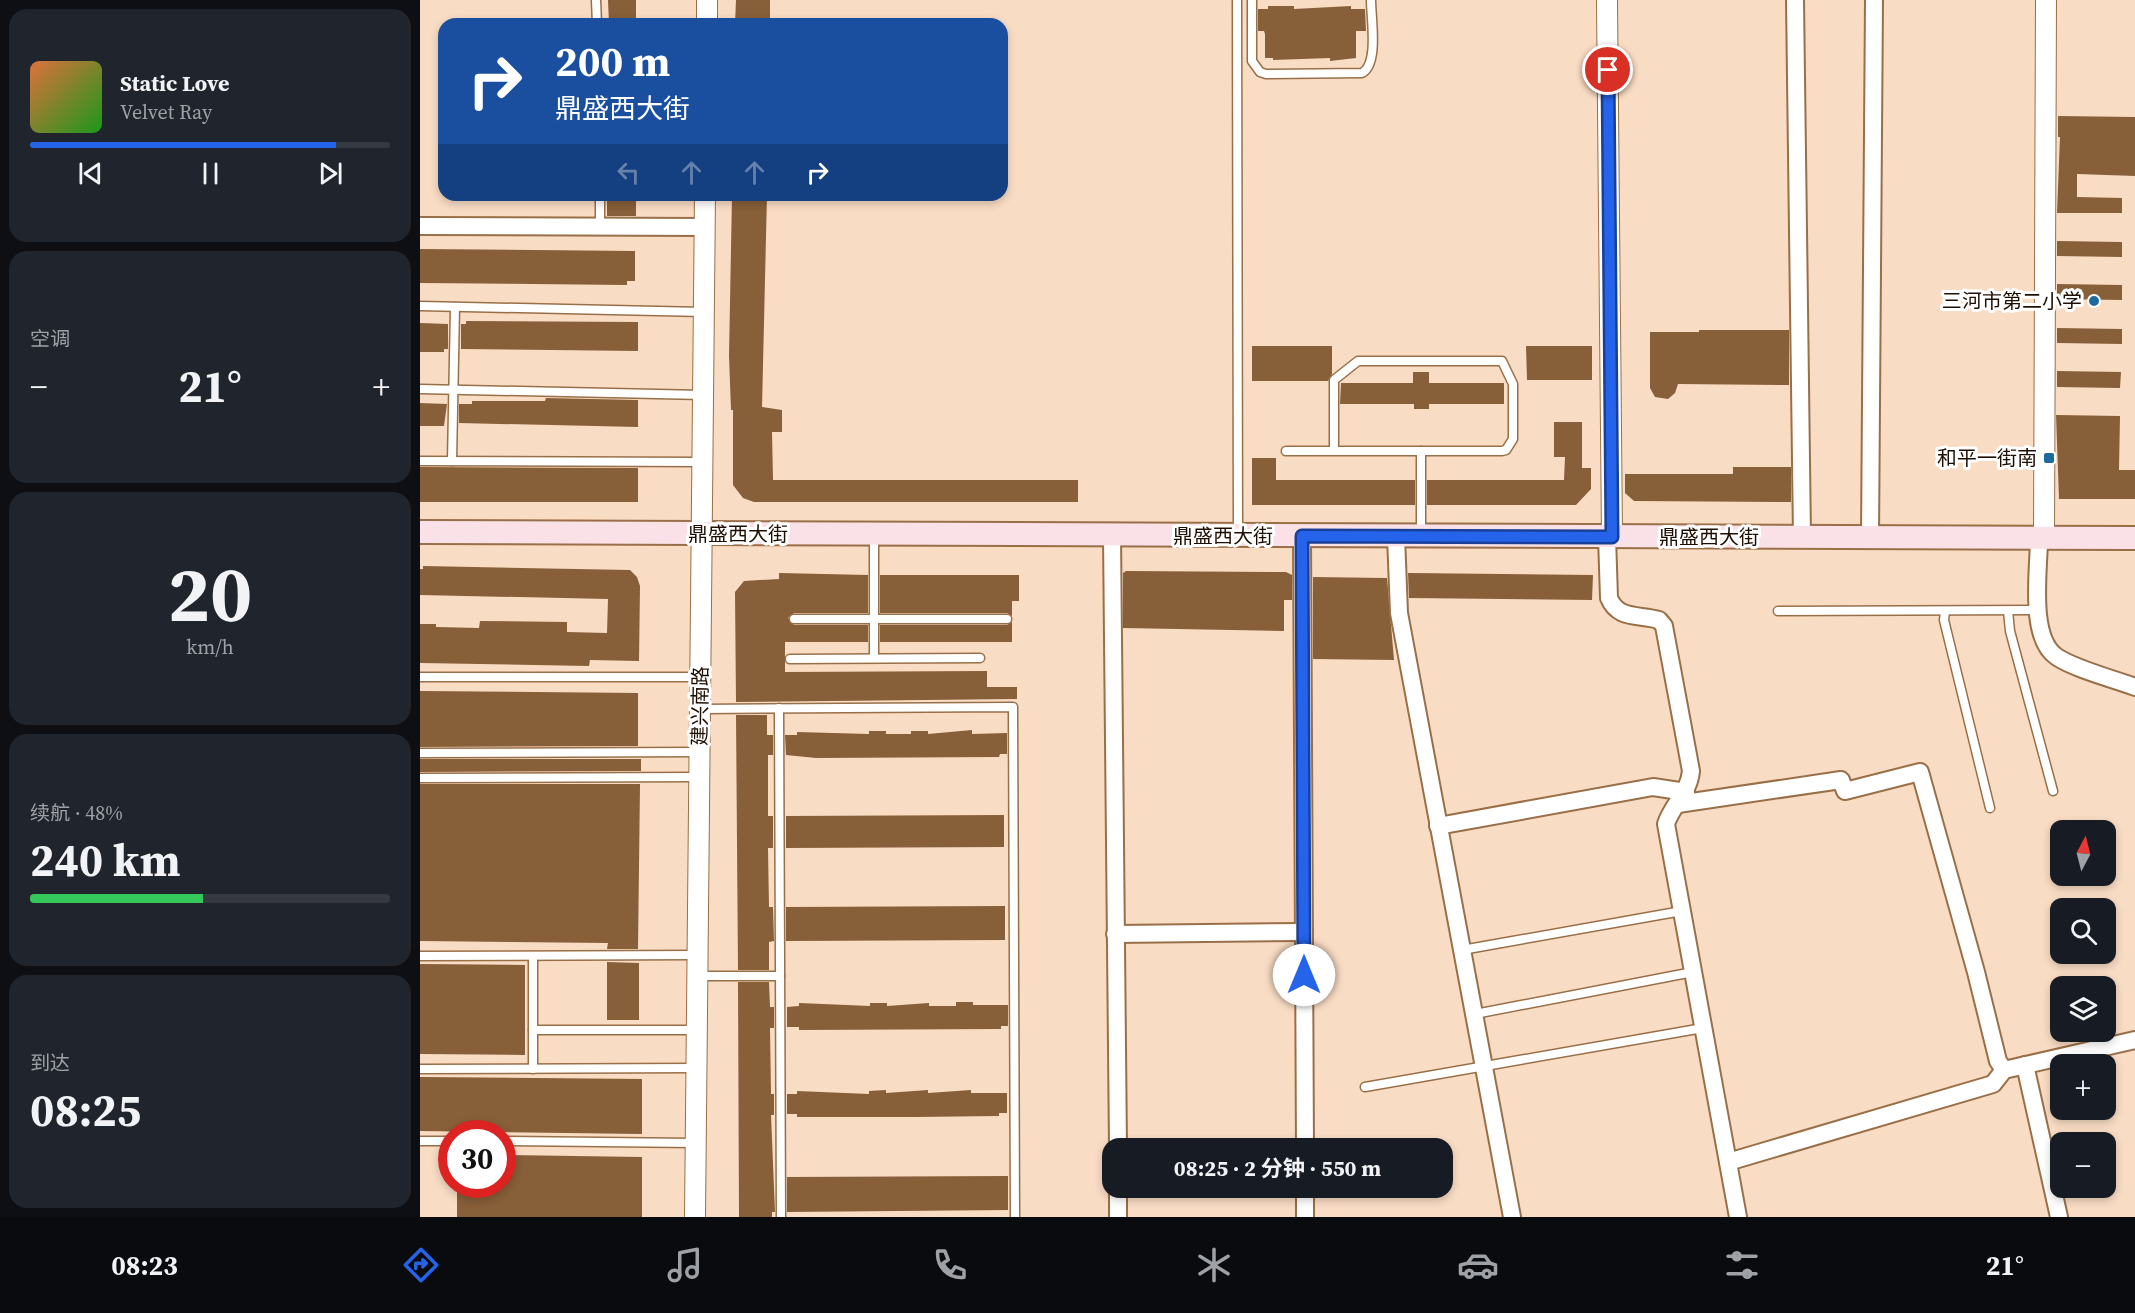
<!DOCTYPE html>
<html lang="zh">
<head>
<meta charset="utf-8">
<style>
	:root { --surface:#171b24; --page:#20242c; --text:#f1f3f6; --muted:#9ea1a6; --line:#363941; --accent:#2563eb }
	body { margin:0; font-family:"Source Serif 4","Noto Sans SC",serif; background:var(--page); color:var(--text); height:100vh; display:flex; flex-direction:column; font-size:22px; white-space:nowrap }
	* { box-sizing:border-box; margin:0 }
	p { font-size:20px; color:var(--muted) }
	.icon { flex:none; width:33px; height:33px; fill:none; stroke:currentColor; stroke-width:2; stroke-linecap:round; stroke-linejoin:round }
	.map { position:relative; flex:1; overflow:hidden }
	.sheet { display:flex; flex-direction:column; gap:9px; padding:9px; background:#0d0f14; width:420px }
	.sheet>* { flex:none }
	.guide { position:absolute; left:18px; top:18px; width:570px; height:183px; border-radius:18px; box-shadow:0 3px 9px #0003; background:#1a4fa0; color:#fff; overflow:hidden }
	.needle { width:39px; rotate:7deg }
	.fabs { position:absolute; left:1630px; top:820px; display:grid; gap:12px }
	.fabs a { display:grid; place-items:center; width:66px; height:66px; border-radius:12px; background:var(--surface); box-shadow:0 3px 9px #0003; font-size:30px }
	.speed { position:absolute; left:18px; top:1120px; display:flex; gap:12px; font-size:30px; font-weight:700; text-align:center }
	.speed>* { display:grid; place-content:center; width:78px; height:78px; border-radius:50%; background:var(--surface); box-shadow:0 3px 9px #0003; line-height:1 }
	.speed .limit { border:9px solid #d22; background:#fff; color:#111 }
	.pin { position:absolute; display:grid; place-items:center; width:51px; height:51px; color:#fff; margin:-26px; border:3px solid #fff; border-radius:50%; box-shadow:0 2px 6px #0007 }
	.me { position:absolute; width:66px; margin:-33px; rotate:0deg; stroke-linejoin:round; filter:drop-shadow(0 0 4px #0008) }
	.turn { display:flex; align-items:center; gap:21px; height:126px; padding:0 18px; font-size:27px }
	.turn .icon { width:78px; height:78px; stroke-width:2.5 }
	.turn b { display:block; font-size:42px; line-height:51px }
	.lanes { display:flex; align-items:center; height:57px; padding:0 18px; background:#0003; justify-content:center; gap:30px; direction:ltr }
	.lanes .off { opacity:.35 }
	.big { font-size:45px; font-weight:700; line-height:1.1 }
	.sheet .card { flex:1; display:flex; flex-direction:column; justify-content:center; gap:9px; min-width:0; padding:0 21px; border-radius:18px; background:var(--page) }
	.sheet .dial { align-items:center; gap:0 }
	.dial b { font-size:78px; line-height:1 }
	.song { display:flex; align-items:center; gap:18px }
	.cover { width:72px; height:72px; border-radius:9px; background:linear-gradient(135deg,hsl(20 70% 55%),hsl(120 70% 35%)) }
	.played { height:6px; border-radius:3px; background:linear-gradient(90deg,var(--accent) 85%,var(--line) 85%) }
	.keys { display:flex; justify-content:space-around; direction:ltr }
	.heat { display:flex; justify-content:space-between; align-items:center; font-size:33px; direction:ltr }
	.charge { height:9px; border-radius:4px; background:linear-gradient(90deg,#34c759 48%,var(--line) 0) }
	.trip { position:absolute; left:682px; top:1138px; width:351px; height:60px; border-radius:18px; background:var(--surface); box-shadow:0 3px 9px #0003; font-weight:700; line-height:60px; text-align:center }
	.tabs { display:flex; height:96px; justify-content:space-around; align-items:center; background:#090b0e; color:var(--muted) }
	.tabs .icon { width:42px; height:42px }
	.tabs .active { color:var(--accent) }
	.tabs b { font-size:27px; color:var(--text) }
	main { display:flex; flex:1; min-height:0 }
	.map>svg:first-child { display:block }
	.building { fill:#875f38 }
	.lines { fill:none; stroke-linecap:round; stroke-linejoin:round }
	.service-casing { stroke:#996f48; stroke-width:11 }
	.minor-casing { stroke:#996f48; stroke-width:20 }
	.tertiary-casing { stroke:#996f48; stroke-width:22 }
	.secondary-casing { stroke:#996f48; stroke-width:26 }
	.service { stroke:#fff; stroke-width:8 }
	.minor { stroke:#fff; stroke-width:16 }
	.tertiary { stroke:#fff; stroke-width:20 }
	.secondary { stroke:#f9e1e7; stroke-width:22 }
	.route-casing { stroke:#184099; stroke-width:15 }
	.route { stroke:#2563eb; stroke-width:10 }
	.poi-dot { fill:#1f6a9d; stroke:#fff; stroke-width:2 }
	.labels { text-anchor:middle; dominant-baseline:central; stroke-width:6; stroke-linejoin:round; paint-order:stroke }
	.poi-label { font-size:20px; fill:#1e0e02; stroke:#fff; text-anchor:end }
	.street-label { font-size:20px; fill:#1e0e02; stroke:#fff }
</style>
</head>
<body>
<main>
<section class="sheet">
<div class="card">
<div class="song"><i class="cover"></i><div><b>Static Love</b><p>Velvet Ray</p></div></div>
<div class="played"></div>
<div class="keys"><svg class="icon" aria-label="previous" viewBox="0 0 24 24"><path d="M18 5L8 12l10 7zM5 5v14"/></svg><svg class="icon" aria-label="pause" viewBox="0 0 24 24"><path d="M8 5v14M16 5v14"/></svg><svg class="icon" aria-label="next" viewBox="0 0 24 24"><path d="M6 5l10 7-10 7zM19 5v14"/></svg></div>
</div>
<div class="card"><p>空调</p>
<div class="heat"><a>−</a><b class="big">21°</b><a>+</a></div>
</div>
<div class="card dial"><b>20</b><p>km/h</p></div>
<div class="card"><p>续航 · 48%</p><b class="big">240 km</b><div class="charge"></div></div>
<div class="card"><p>到达</p><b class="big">08:25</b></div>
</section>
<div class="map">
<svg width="1715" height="1217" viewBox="0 0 1715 1217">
	<rect width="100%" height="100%" fill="#f9dcc4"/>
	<!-- building -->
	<g class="building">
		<polygon points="188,0 216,0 216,24 189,24"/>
		<polygon points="316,0 350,0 350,24 315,24"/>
		<polygon points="848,6 874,6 874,9 931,6 931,9 945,9 946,31 936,31 936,58 910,61 910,58 853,60 853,58 845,58 845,34 844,31 838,31 838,9 848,9"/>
		<polygon points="1638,116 1715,117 1715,176 1657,174 1657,197 1702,198 1702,213 1637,213 1640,137 1638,137"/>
		<rect x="187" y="195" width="29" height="21"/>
		<polygon points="312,195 347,195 342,407 362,410 362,432 352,432 353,480 658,480 658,502 334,502 323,498 313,485 313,410 311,410 309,356"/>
		<polygon points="1637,241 1702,242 1702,257 1637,256"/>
		<polygon points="0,249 215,251 215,281 207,281 207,285 0,283"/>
		<polygon points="1637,284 1702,285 1702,300 1637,299"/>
		<polygon points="46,321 218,322 218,351 41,349 41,324 46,324"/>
		<polygon points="0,323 28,324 28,349 24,349 24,352 0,352"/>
		<polygon points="1637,328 1702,329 1702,344 1637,343"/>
		<polygon points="1279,330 1369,330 1369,385 1258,384 1255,393 1248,399 1235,397 1230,388 1230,332 1279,332"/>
		<polygon points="832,346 912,346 912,374 908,381 832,381"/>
		<polygon points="1106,346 1172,346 1172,380 1107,380"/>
		<polygon points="1637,371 1701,372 1700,388 1637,387"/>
		<polygon points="993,372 1009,372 1009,383 1084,383 1084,404 1009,404 1009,409 994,409 994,404 920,404 921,383 993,383"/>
		<polygon points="126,398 218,400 218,427 39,423 39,404 52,404 52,401 125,401"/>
		<polygon points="0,403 27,404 24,426 0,426"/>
		<polygon points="1636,415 1700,416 1699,470 1715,470 1715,499 1639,499"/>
		<polygon points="1134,422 1162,422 1162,468 1171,468 1171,489 1156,505 1007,505 1007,480 1144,480 1145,457 1134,457"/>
		<polygon points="832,458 856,458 856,480 995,480 995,505 832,505"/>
		<polygon points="0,467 218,468 218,502 0,502"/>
		<polygon points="1313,467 1371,467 1371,502 1214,501 1205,493 1205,474 1313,474"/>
		<polygon points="3,566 210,570 217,577 220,586 219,661 170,660 169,666 0,663 0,624 16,624 16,627 59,628 60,621 147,622 147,632 187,633 188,599 0,595 0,569 3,569"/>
		<polygon points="706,571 866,572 872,575 872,600 864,600 864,631 703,628 703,573"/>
		<polygon points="359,573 448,575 448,613 374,613 368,618 374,625 448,625 448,642 365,642 365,672 567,671 567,687 597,687 597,699 316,702 315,592 324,581 359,579"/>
		<polygon points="988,573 1173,575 1172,600 989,598"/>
		<polygon points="460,575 599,575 599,601 592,601 592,616 587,613 460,613"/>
		<polygon points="893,577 967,578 974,660 893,659"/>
		<polygon points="592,622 592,642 460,642 460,625 587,625"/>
		<polygon points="0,691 218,693 218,746 0,747"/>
		<polygon points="316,715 347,715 347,735 353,735 353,755 348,755 348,816 353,816 353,848 348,848 349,907 353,907 354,941 349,942 349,970 318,970"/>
		<polygon points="552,730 552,734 587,733 587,754 580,754 579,757 396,758 366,755 365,735 377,735 377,732 449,734 449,731 466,731 466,734 491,734 491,731 508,731 508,734"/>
		<polygon points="0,759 221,759 221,771 0,772"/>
		<polygon points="0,784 220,784 218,949 187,949 188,943 0,941"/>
		<polygon points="584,815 584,847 366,848 366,816"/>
		<polygon points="585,906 585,940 366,941 366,907"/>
		<polygon points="187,962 219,963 219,1020 187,1020"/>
		<polygon points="0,964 105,965 105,1055 0,1054"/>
		<polygon points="318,982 349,982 350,1007 354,1007 354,1028 350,1028 351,1094 354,1094 354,1115 351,1115 355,1212 352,1212 352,1217 319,1217"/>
		<polygon points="536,1002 553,1002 553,1005 588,1005 588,1026 581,1026 581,1029 379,1030 379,1027 367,1027 367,1007 379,1006 379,1003 450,1006 450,1003 467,1003 467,1006 509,1003 509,1006 536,1006"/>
		<polygon points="0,1077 222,1079 222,1134 0,1131"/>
		<polygon points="466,1090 466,1093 508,1090 508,1093 551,1090 551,1093 587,1093 587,1113 579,1113 579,1116 495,1117 377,1117 377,1114 367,1114 367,1094 377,1094 377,1091 449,1094 449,1091"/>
		<polygon points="82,1155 222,1157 222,1217 37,1217 37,1185 82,1185"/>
		<polygon points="588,1176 588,1210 367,1212 367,1177"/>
	</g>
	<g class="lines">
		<!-- service casing -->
		<g class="service-casing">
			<g id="service">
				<polyline points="176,0 177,24"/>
				<polyline points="817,0 818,534"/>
				<path d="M832 0V61L840 72 846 74 942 73C959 64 951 18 951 0"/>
				<polyline points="180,195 180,226"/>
				<polyline points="0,306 284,312"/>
				<polyline points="0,389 283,395"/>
				<polyline points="866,451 1082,451 1086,450 1093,439 1093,384 1082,361 938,361 914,380 914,451"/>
				<polyline points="1001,451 1001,534"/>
				<polyline points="0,461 282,462"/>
				<polyline points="32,461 35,307"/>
				<polyline points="454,535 454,658"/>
				<polyline points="1358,611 1618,610"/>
				<polyline points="1525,611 1524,620 1570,808"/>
				<polyline points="1588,611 1590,631 1633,791"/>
				<polyline points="374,619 587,619"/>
				<polyline points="370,659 560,658"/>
				<polyline points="0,677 280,677"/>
				<polyline points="359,708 361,1217"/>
				<polyline points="280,709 593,707 595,1217"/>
				<polyline points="0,753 279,752"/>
				<polyline points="0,778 279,777"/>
				<polyline points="1042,950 1262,911"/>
				<polyline points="0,956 277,955"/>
				<polyline points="113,956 113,1069"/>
				<polyline points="277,976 360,976"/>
				<polyline points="1055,1014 1273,972"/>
				<polyline points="113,1030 277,1030"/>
				<polyline points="0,1069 276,1068"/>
				<polyline points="945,1087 1283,1028"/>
				<polyline points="0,1141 32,1141"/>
				<polyline points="82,1141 275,1143"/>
			</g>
		</g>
		<!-- minor casing -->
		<g class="minor-casing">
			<g id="minor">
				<polyline points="1375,0 1382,537"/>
				<polyline points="0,226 285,227"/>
				<polyline points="692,535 698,1149"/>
				<polyline points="882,536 885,1149"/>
				<polyline points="976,536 979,613 1092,1217"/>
				<path d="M1187 537 1189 598C1198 620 1219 614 1239 620L1244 626 1271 771C1269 793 1252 805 1246 824L1318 1217"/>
				<polyline points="1450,538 1454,0"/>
				<path d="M1619 538C1619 569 1608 638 1637 657 1655 669 1694 679 1715 687"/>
				<polyline points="1258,804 1421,780 1425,791 1500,772 1556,972 1578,1061 1584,1070"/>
				<polyline points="1018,826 1233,787 1266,792"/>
				<polyline points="695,934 884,932"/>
				<polyline points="1605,1065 1639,1217"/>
				<polyline points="1308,1162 1573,1084 1584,1070 1715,1040"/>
				<polyline points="698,1188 698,1217"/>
				<polyline points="885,1188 885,1217"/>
			</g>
		</g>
		<!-- tertiary casing -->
		<g class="tertiary-casing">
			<g id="tertiary">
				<polyline points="1187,0 1192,537"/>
				<polyline points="287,24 287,0"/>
				<polyline points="1624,538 1626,0"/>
				<polyline points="275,1217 285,195"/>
			</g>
		</g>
		<!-- secondary casing -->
		<g class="secondary-casing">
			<polyline id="secondary" points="0,532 1715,538"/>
		</g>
		<!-- service -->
		<use href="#service" class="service"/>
		<!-- minor -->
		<use href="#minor" class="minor"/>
		<!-- tertiary -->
		<use href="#tertiary" class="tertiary"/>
		<!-- secondary -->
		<use href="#secondary" class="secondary"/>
	</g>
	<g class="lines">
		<!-- route casing -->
		<g class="route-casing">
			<polyline id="route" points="884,975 882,536 1192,537 1188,70"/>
		</g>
		<!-- route -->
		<use href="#route" class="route"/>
	</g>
	<!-- markers -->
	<g class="poi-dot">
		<circle cx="1674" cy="301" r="6"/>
		<rect x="1623" y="452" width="12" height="12" rx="3"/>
	</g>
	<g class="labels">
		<!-- poi labels -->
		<g class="poi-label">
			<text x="1662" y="301">三河市第二小学</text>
			<text x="1617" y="458">和平一街南</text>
		</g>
		<!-- street labels -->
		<g class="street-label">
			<text x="318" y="534">鼎盛西大街</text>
			<text x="803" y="536">鼎盛西大街</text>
			<text x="1289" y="537">鼎盛西大街</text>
			<text transform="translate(280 706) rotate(-89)">建兴南路</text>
		</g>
	</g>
</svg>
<div class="fabs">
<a><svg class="needle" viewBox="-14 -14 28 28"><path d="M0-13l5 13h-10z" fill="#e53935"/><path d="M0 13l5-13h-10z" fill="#9ea1a6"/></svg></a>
<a><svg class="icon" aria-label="search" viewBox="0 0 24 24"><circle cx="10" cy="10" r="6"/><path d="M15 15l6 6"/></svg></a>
<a><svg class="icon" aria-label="layers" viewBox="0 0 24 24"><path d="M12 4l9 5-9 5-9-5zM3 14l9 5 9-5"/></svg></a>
<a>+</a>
<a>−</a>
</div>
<div class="speed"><div class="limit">30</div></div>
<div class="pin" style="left:1188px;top:70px;background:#d93025"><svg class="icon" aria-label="arrive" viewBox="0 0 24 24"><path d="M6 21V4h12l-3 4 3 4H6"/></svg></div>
<svg class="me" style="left:884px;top:975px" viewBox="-20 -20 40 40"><circle r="19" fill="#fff"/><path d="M0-13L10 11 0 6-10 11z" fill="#2563eb"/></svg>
<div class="trip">08:25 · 2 分钟 · 550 m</div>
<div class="guide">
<div class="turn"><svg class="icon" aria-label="right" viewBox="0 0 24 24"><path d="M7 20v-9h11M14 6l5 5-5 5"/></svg><div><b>200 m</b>鼎盛西大街</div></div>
<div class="lanes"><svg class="icon off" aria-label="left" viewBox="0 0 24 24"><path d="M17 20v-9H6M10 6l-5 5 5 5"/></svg><svg class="icon off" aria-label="ahead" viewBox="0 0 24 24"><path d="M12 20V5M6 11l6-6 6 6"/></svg><svg class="icon off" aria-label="ahead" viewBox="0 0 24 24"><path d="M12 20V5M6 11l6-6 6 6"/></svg><svg class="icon" aria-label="right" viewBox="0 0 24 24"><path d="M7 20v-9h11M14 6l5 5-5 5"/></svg></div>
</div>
</div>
</main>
<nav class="tabs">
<b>08:23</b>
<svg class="icon active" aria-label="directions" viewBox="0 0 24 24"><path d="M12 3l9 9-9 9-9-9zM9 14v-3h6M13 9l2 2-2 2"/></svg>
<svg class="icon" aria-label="music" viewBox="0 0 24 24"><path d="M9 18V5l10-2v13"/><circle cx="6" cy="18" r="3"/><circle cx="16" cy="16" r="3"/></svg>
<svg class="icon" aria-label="phone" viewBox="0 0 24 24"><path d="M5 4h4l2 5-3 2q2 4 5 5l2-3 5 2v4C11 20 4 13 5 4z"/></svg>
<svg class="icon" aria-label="climate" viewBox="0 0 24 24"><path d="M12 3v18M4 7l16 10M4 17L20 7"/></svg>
<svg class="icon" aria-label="car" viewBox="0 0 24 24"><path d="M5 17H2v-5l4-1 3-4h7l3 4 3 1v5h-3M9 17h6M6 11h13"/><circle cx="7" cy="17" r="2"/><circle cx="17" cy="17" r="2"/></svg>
<svg class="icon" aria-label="filters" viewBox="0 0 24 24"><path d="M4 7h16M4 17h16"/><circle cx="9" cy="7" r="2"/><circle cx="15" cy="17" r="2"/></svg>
<b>21°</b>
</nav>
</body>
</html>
